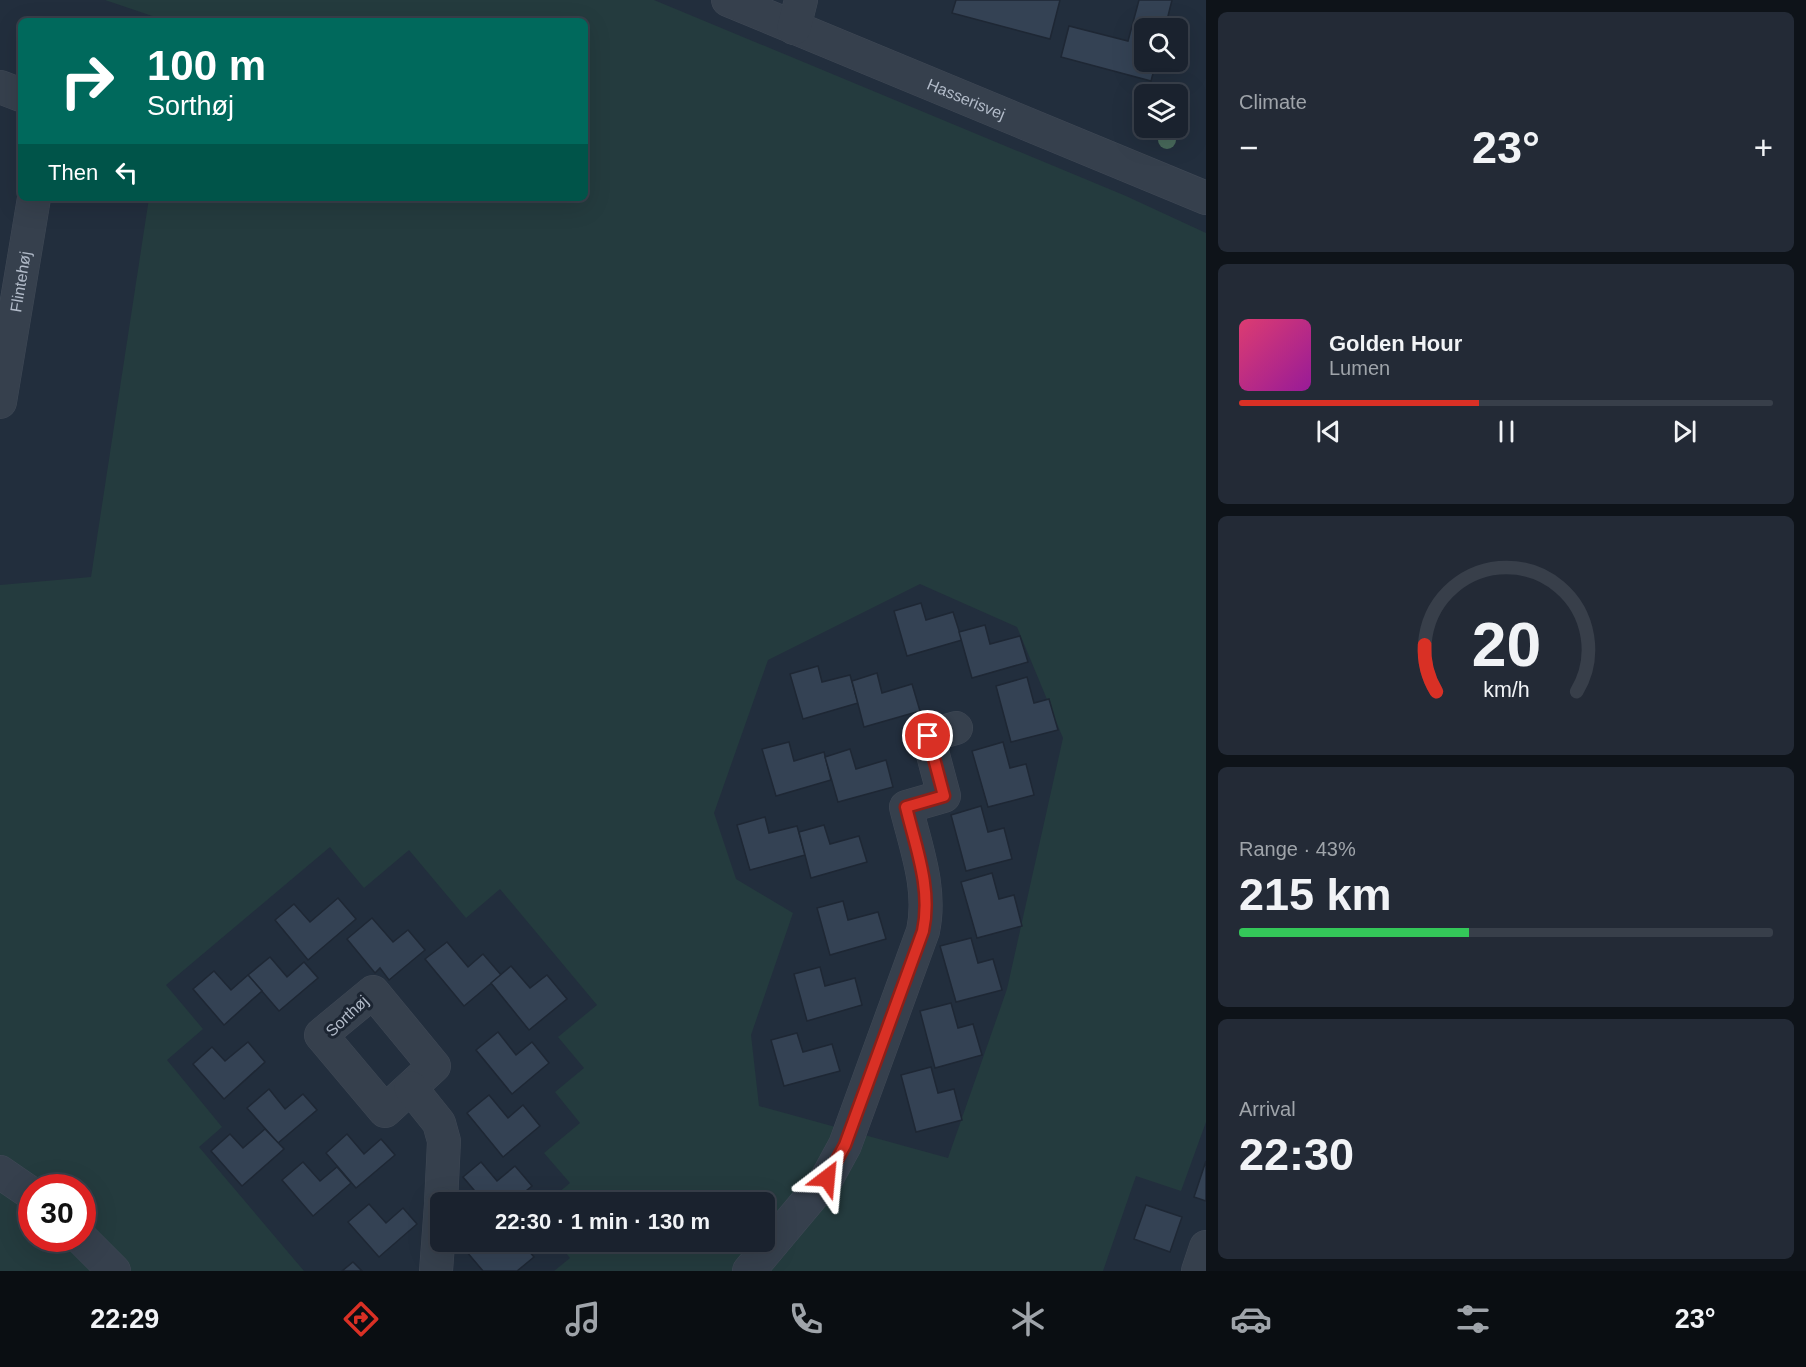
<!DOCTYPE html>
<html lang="en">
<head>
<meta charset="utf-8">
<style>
	:root { --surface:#1a222e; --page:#232a36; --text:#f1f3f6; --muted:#9fa4aa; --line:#383f4a; --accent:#d93025 }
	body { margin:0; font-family:Arial,sans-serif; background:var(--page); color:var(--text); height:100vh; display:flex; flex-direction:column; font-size:22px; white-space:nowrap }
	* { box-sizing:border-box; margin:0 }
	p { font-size:20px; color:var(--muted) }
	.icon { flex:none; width:33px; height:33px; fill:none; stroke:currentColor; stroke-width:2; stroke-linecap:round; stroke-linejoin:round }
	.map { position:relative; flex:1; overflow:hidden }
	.panel { display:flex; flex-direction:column; gap:12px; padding:12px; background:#0e1319; width:600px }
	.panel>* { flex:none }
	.banner { position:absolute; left:18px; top:18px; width:570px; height:183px; border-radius:9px; box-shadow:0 6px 24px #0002,0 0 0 2px var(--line); background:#00695c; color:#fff; overflow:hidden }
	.fabs { position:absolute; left:1134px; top:18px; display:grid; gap:12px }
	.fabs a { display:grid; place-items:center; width:54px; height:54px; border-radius:9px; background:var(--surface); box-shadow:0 6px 24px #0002,0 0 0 2px var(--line); font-size:30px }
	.speed { position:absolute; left:18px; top:1174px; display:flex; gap:12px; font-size:30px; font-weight:700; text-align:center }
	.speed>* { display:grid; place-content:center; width:78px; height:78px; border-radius:50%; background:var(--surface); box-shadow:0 6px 24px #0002,0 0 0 2px var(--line); line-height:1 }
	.speed .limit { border:9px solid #d22; background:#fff; color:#111 }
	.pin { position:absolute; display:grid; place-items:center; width:51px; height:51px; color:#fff; margin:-26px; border:3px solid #fff; border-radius:50%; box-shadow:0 2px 6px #0007 }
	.me { position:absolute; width:66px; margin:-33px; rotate:29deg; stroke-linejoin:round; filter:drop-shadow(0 0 4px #0008) }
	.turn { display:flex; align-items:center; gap:21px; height:126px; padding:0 30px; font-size:27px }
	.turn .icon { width:78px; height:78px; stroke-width:2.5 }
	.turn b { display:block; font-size:42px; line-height:51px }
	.then { display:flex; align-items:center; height:57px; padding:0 30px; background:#0003; gap:12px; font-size:22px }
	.big { font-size:45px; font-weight:700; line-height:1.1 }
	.panel .tile { flex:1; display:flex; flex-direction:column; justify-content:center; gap:9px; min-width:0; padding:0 21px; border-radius:9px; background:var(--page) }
	.panel .dial { align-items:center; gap:0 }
	.dial svg { height:156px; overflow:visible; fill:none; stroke:var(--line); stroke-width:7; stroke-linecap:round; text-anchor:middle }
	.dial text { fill:var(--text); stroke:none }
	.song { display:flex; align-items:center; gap:18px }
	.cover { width:72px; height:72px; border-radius:9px; background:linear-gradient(135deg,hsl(340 70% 55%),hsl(300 70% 35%)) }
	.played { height:6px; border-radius:3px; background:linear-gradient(90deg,var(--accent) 45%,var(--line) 45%) }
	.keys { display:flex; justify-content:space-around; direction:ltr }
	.heat { display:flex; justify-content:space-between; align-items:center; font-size:33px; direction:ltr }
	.charge { height:9px; border-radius:4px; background:linear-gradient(90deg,#34c759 43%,var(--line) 0) }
	.trip { position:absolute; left:430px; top:1192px; width:345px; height:60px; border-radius:9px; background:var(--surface); box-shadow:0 6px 24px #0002,0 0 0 2px var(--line); font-weight:700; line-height:60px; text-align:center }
	.tab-bar { display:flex; height:96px; justify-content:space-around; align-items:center; background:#0a0e12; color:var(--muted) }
	.tab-bar .icon { width:42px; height:42px }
	.tab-bar .selected { color:var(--accent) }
	.tab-bar b { font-size:27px; color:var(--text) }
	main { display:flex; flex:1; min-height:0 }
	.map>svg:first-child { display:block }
	.green { fill:#243b3e; fill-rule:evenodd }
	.building { fill:#344254; stroke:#1e2734; stroke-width:1.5 }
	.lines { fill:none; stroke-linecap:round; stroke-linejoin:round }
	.minor-casing { stroke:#404956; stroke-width:34 }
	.minor { stroke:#36404d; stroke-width:33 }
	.tree { fill:#48695b }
	.route-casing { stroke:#8d1f18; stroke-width:15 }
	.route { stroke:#d93025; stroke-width:10 }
	.labels { text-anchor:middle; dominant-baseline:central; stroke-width:6; stroke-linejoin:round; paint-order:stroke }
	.street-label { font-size:16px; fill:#b2bbc9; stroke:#1c2532 }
</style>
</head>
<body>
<main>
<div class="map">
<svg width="1206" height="1271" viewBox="0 0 1206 1271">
	<rect width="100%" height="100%" fill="#222e3d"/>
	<!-- green -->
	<path class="green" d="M105 0H654L1126 196 1206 233V1122L1181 1191 1136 1176 1103 1271H554L570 1258 557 1242H765V1203H546L570 1183 544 1153 580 1123 555 1092 584 1068 558 1037 597 1005 500 889 466 918 409 850 364 888 330 847 166 985 203 1029 167 1060 222 1127 199 1147 304 1271H0V585L91 577 149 198H585V21H167ZM920 584 1017 627 1063 738 1007 989 948 1158 759 1106 751 1035 793 913 736 879 714 813 768 660ZM32 1188H82V1239H32Z"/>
	<!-- building -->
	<g class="building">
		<polygon points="956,0 1060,0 1050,39 952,13"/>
		<polygon points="1139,0 1172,0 1165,28 1144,28 1144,62 1156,62 1151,81 1061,57 1069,26 1128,41"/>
		<polygon points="921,603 926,620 953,612 962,640 907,656 894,611"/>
		<polygon points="985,625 990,644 1020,636 1028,662 972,678 959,632"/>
		<polygon points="818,666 822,682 850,675 858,703 803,719 790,674"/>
		<polygon points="877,673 882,693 912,684 920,711 864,727 852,681"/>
		<polygon points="1027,677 1034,703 1049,699 1058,730 1011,742 996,686"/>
		<polygon points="789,742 794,761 824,752 831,780 776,796 762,749"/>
		<polygon points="1003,742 1010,768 1026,764 1034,795 988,807 972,751"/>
		<polygon points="850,749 856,769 886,760 893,787 838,802 825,757"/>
		<polygon points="981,806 988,832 1004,828 1012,859 966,871 951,815"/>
		<polygon points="765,817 769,833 797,826 805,855 750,870 737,825"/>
		<polygon points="824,825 830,844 859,836 867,862 811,878 799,832"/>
		<polygon points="992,873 999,899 1014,895 1022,926 977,938 961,882"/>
		<polygon points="338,898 356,919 308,960 275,920 294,904 310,922"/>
		<polygon points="843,901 848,920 878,912 886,939 830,955 817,908"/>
		<polygon points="372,918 393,942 408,930 425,950 389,980 380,968 375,973 347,939"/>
		<polygon points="971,938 978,963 993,959 1002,990 956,1002 940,946"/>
		<polygon points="447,942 468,967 483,954 501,975 464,1006 425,959"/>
		<polygon points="270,957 287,977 304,962 318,978 279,1011 248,975"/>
		<polygon points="511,966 530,988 547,975 567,999 529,1030 491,983"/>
		<polygon points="820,967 825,986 855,978 862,1005 807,1021 794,974"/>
		<polygon points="214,971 231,990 248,975 262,991 224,1025 193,989"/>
		<polygon points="951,1003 958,1028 973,1024 982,1055 935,1068 920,1011"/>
		<polygon points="498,1032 516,1055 532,1042 549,1063 512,1094 476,1050"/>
		<polygon points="797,1033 803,1052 832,1044 840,1071 784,1086 771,1040"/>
		<polygon points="248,1042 265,1062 224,1099 193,1064 212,1047 225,1061"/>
		<polygon points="931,1067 938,1093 954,1089 962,1120 916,1132 901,1075"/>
		<polygon points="269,1089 285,1109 303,1094 317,1110 278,1143 247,1108"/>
		<polygon points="489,1095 508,1118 523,1105 540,1126 503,1157 467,1113"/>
		<polygon points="265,1129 284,1149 242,1186 211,1151 230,1134 243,1148"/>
		<polygon points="347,1134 364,1154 381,1139 395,1155 356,1188 326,1153"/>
		<polygon points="1206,1161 1206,1201 1194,1197"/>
		<polygon points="303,1162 320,1181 337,1167 351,1183 313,1216 282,1180"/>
		<polygon points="481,1162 497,1181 515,1166 532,1186 511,1203 485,1203 463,1177"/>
		<polygon points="369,1204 386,1223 403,1208 417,1224 379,1257 348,1222"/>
		<polygon points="1146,1205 1182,1217 1170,1252 1134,1239"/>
		<polygon points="464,1242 495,1242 501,1249 509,1242 521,1242 534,1257 517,1271 483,1271 461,1245"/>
		<polygon points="353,1262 362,1271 342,1271"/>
	</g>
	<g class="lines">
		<!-- minor casing -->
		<g class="minor-casing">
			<g id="minor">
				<path id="s1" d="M728 0 1206 198"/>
				<polyline points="794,28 801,0"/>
				<polyline points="0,87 21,95"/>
				<path id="s2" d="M0 402 34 198"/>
				<polygon points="373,992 434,1066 385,1111 321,1035"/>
				<polyline points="411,1088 439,1123 444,1141 441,1203"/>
				<polyline points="0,1172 32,1194"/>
				<polyline points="82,1239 114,1271"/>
				<polyline points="436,1271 441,1204"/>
				<path d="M749 1271 827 1178 845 1145 923 931C932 889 916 848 906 807L944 796 928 736 956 728"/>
				<polyline points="1198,1271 1206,1247"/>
			</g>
		</g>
		<!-- minor -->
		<use href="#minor" class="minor"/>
	</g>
	<!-- trees -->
	<circle class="tree" cx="1167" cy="140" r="9"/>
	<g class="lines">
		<!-- route casing -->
		<g class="route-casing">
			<path id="route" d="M827 1178 845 1145 923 931C932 889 916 848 906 807L944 796 928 736"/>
		</g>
		<!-- route -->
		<use href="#route" class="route"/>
	</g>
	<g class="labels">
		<!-- street labels -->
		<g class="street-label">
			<text stroke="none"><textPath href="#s1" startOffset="258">Hasserisvej</textPath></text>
			<text stroke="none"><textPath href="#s2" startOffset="122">Flintehøj</textPath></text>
			<text transform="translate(347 1016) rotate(-43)">Sorthøj</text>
		</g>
	</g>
</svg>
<div class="fabs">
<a><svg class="icon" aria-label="search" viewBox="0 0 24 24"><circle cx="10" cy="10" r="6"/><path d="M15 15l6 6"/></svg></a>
<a><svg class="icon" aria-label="layers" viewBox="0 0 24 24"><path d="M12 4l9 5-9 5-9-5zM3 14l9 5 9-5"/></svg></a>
</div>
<div class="speed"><div class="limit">30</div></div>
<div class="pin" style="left:928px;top:736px;background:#d93025"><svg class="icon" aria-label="arrive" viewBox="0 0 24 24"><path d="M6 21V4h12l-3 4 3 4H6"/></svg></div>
<svg class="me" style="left:827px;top:1178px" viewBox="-20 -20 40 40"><path d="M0-17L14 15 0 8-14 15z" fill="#d93025" stroke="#fff" stroke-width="4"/></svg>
<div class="trip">22:30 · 1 min · 130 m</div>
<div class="banner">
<div class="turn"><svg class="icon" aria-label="right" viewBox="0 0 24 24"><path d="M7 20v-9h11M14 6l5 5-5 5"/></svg><div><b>100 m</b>Sorthøj</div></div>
<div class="then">Then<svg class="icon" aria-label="left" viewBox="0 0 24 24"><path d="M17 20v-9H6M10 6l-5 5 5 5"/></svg></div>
</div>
</div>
<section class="panel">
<div class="tile"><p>Climate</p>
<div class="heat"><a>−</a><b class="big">23°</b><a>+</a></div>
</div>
<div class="tile">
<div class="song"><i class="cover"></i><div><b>Golden Hour</b><p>Lumen</p></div></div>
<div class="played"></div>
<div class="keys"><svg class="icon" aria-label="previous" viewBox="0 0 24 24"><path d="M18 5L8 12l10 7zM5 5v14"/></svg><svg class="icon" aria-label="pause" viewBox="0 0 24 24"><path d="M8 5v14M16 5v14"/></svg><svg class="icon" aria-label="next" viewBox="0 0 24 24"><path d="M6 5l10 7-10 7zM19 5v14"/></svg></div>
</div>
<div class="tile dial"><svg viewBox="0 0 100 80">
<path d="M14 69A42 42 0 1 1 86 69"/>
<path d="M14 69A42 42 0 0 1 8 45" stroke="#d93025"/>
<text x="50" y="56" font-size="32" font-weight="700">20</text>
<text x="50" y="72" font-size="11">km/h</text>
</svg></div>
<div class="tile"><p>Range · 43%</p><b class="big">215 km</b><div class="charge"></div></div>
<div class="tile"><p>Arrival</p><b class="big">22:30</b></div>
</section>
</main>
<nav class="tab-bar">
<b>22:29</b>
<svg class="icon selected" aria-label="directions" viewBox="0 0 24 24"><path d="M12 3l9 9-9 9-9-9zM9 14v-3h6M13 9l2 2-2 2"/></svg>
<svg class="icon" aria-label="music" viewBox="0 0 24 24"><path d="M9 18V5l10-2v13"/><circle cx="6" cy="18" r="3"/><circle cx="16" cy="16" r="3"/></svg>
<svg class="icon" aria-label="phone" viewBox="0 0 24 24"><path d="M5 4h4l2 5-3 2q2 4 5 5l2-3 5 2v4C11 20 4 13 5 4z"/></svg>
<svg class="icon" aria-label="climate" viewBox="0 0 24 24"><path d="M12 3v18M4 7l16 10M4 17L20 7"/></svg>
<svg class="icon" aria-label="car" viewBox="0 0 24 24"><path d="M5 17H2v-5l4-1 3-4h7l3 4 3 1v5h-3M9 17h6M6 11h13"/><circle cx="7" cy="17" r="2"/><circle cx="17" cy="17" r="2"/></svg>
<svg class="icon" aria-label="filters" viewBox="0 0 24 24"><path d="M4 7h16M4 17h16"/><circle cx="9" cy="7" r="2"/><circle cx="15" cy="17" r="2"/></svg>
<b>23°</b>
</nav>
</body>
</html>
